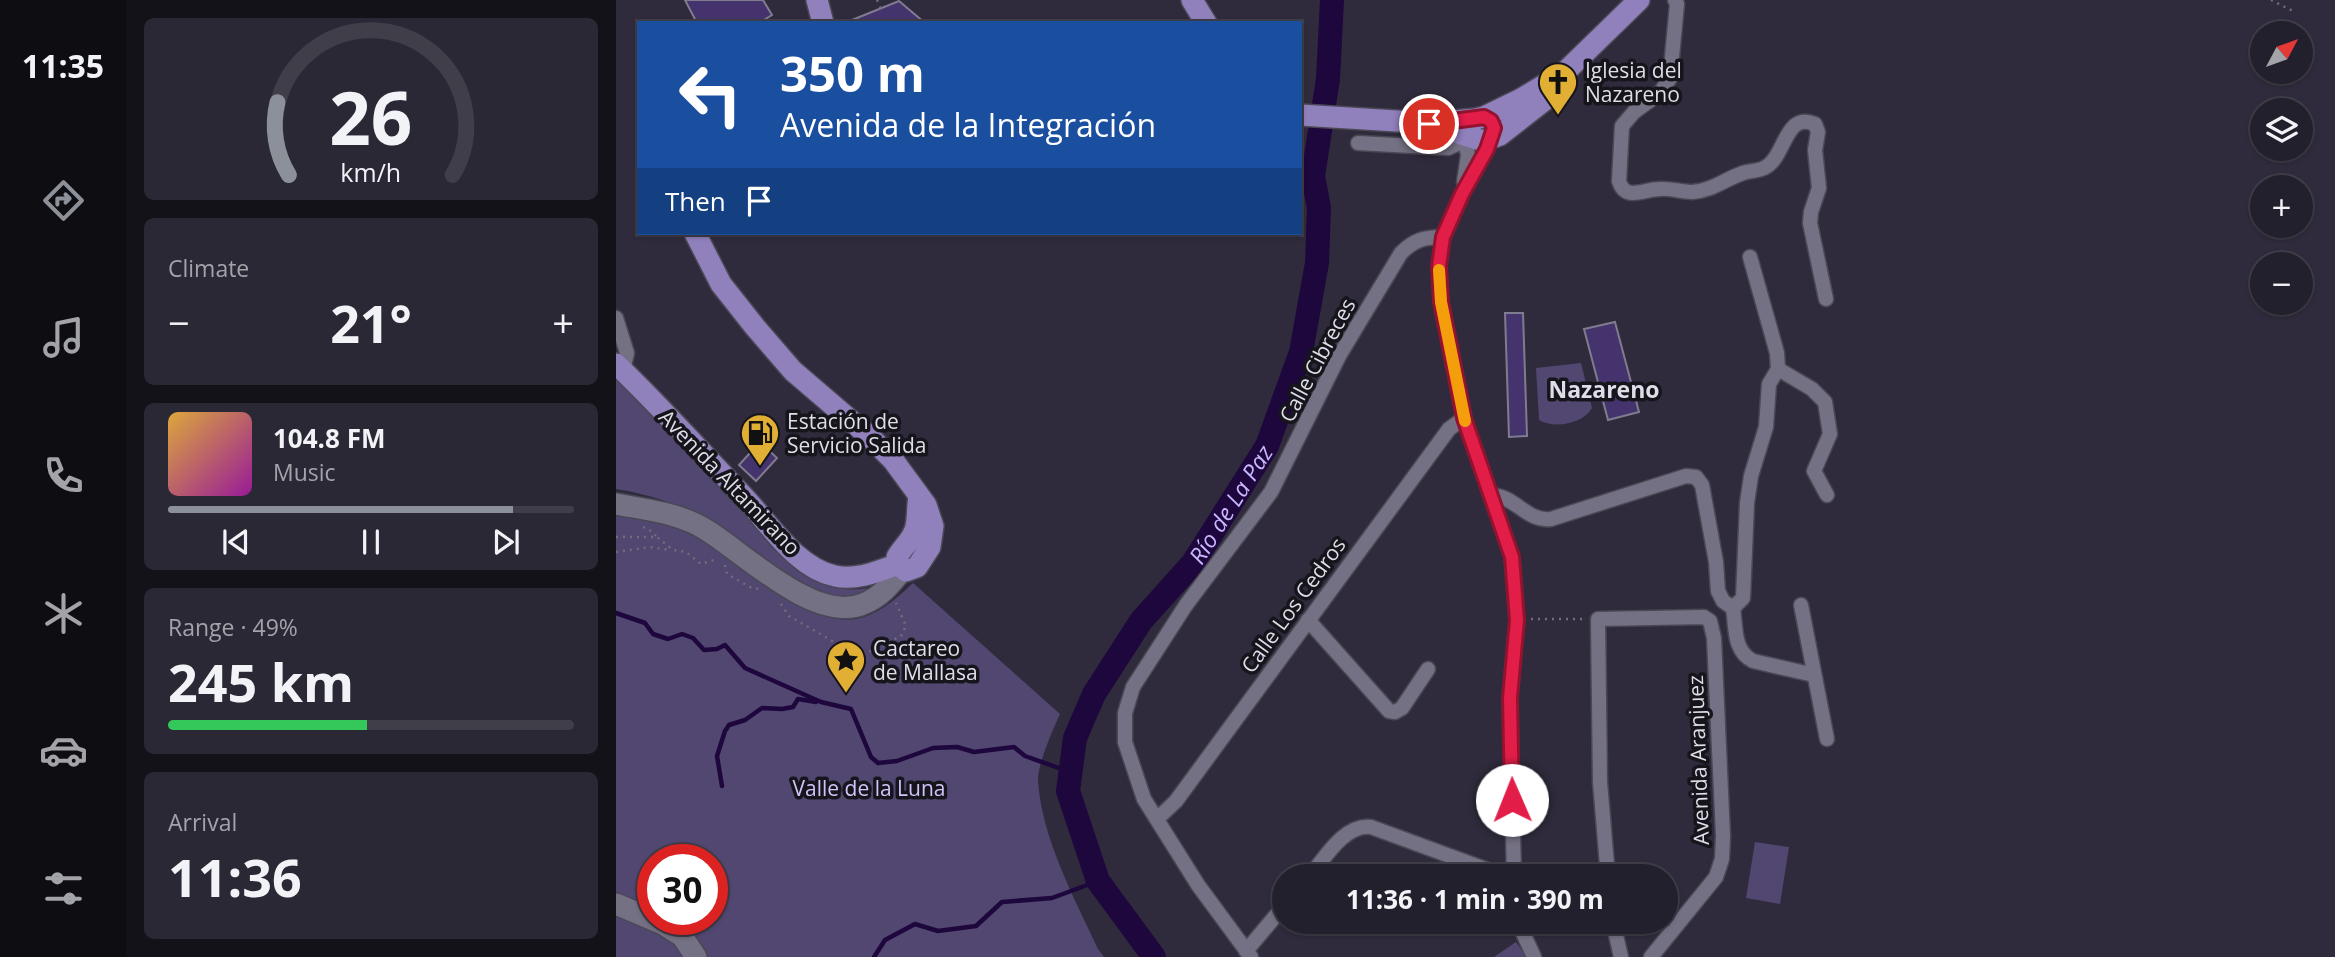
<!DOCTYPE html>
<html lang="en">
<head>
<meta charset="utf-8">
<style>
	:root { --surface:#23202d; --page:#2b2835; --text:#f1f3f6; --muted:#a3a3aa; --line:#403e49; --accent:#8c9099 }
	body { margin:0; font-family:"Open Sans",sans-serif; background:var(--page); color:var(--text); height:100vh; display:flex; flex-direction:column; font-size:26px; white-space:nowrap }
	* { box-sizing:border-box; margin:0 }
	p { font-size:23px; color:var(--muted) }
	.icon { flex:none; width:38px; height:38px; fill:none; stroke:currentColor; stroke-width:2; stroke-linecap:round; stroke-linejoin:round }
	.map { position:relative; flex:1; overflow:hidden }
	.side { display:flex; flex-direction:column; gap:18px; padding:18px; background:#131219; width:490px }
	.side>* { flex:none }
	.banner { position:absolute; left:21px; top:21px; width:665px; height:214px; border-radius:0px; box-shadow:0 2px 5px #0004,0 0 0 2px var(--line); background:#1a4fa0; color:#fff; overflow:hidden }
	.needle { width:46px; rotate:49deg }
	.buttons { position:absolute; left:1634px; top:21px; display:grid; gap:14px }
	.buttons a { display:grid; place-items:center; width:63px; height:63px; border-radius:50%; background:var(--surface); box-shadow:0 2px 5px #0004,0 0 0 2px var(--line); font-size:35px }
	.speed { position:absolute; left:21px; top:844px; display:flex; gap:14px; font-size:35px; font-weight:700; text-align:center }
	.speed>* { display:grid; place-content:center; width:91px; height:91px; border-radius:50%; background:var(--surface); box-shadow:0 2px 5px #0004,0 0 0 2px var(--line); line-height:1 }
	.speed .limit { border:10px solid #d22; background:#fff; color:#111 }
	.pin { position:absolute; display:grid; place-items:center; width:60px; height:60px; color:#fff; margin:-30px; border:4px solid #fff; border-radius:50%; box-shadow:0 2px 7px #0007 }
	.me { position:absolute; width:77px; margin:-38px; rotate:359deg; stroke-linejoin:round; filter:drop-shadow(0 0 5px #0008) }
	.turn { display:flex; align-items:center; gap:24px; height:147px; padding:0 28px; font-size:32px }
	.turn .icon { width:91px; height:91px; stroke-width:2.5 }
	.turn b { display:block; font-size:49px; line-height:60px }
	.then { display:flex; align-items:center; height:66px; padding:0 28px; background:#0003; gap:14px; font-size:26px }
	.big { font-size:52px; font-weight:700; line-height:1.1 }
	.side .tile { flex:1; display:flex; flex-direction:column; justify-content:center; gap:10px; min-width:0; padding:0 24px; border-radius:10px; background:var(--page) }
	.side .dial { align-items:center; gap:0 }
	.dial svg { height:182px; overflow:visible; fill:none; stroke:var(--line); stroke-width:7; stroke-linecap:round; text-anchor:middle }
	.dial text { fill:var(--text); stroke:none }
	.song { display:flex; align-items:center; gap:21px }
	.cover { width:84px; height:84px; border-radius:10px; background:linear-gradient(135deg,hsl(40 70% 55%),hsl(300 70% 35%)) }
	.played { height:7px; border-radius:4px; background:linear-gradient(90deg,var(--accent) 85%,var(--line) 85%) }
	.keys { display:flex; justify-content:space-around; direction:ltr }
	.heat { display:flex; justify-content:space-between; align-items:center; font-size:38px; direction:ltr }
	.charge { height:10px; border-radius:5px; background:linear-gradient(90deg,#34c759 49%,var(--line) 0) }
	.trip { position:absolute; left:656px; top:864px; width:406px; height:70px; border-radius:35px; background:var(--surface); box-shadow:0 2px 5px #0004,0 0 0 2px var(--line); font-weight:700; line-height:70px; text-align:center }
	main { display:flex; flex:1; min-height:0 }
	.tabs { display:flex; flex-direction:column; width:126px; justify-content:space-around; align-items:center; background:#0e0d12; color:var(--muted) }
	.tabs .icon { width:49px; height:49px }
	.tabs .active { color:var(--accent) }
	.tabs b { font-size:32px; color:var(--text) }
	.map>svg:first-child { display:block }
	.green { fill:#524771 }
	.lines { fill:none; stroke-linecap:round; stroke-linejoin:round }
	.stream { stroke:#1d073d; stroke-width:4.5 }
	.river { stroke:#1d073d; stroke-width:24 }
	.building { fill:#44336c; stroke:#807c8f; stroke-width:2 }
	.street-casing { stroke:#4b4855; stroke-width:17 }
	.secondary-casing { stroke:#4b4855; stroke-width:24 }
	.primary-casing { stroke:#4b4855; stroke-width:24 }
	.path { stroke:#706c7b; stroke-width:2.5; stroke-dasharray:2 5; stroke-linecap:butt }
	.street { stroke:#757184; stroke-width:14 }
	.secondary { stroke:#757184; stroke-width:21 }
	.primary { stroke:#9080bc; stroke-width:21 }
	.route-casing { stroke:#92132f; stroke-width:18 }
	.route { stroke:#e11d48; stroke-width:12 }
	.slow { stroke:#f59e0b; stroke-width:12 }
	.labels { text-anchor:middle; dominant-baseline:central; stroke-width:7; stroke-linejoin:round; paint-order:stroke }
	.poi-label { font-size:21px; fill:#dfdde8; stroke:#17151c; text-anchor:start }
	.street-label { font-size:21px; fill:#dfdde8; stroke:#17151c }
	.park-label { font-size:21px; fill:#d1c4fa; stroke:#17151c }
	.neighbourhood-label { font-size:23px; font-weight:bold; fill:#dfdde8; stroke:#17151c }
	.water-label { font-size:23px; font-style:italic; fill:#c9b8ff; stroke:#17151c }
</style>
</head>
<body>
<main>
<nav class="tabs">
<b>11:35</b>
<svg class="icon active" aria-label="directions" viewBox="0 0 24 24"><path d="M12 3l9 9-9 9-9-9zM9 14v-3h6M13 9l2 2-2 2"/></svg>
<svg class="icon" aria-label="music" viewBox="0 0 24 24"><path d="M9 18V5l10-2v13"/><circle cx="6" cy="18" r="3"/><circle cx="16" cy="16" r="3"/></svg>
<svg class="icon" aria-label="phone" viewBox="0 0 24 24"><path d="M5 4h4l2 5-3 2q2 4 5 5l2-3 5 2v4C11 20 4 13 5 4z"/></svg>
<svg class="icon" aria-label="climate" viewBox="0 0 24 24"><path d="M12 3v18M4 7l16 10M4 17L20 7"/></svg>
<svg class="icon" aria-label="car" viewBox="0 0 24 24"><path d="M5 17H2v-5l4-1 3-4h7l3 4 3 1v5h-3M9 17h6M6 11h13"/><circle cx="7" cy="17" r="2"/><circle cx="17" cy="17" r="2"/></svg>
<svg class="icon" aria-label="filters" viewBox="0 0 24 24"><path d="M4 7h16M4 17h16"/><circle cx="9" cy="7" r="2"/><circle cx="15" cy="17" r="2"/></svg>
</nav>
<section class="side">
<div class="tile dial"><svg viewBox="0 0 100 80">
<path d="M14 69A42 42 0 1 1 86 69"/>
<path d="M14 69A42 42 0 0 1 9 37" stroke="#8c9099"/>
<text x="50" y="56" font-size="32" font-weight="700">26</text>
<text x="50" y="72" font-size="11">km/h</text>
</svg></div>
<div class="tile"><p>Climate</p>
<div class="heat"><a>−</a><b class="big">21°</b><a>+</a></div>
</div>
<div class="tile">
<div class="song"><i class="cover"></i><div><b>104.8 FM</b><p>Music</p></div></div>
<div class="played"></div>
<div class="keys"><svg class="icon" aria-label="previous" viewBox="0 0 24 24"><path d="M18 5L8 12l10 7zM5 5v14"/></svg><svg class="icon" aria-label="pause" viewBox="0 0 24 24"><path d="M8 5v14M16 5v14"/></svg><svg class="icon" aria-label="next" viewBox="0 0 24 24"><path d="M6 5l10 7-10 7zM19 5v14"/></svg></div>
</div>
<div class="tile"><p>Range · 49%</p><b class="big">245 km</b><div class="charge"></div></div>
<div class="tile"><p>Arrival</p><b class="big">11:36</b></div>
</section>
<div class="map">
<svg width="1719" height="957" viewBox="0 0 1719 957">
	<rect width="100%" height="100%" fill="#2f2b3c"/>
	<!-- green -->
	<g class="green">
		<path d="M965 363 976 408C967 424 938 429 923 420L920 368Z"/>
		<path d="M0 377 57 434 179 569C200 584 226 593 252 588L246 596C189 607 136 546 91 520 61 504 33 494 0 489Z"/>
		<path d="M0 509C29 517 60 523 86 538 131 562 184 626 239 619 261 616 281 598 297 583L444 714C437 729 421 766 422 781 426 839 458 897 482 949L488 957H89C84 941 76 929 62 919H96V859H37V908L0 895Z"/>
		<polygon points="1139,842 1173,847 1164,904 1130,898"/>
		<polygon points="0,912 53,934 72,957 0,957"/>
		<polygon points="900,942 911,957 878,957"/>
	</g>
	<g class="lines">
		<!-- stream -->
		<g class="stream">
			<polyline points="0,613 29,623 37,634 52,639 66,634 77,638 88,650 101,649 109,645 129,668 205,702 235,709 255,757 262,763 281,761 317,748 341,747 358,752 398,747 409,756 454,772"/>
			<polyline points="106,786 101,756 109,731 113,725 129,720 146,708 166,709 177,707 182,699 200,702"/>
			<polyline points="258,957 269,940 299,924 322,931 360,926 386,902 436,898 482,881"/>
		</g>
		<!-- river -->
		<path class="river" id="s1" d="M538 957 482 881 452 791 459 738 478 694 525 621 577 563 651 446 685 352 701 263 703 208 697 176 712 79 716 0"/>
	</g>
	<!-- building -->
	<g class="building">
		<polygon points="69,0 147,0 156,15 143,23 81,23"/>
		<polygon points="283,1 309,23 231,23 231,22"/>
		<polygon points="889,313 907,313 911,436 893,437"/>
		<polygon points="999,322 1023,412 992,420 968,329"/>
		<polygon points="144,442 161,458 140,481 123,465"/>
	</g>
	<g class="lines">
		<!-- street casing -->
		<g class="street-casing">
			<g id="street">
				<path d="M1059 0 1061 4 1054 78 1044 93 1018 112 1006 126 1003 181C1009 202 1028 189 1044 189 1055 188 1065 192 1076 192 1096 191 1109 179 1127 173 1133 171 1142 171 1148 168 1170 158 1168 111 1199 124L1202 132 1199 150 1203 188 1195 212 1194 223 1210 299"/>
				<polyline points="874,138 871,149 846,194 827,237 823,266 825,302 848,418 896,557 901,620 894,698 898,877"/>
				<polyline points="742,143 832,148 841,144 848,136 852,155 848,182"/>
				<polyline points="0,318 11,353 7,370"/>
				<polyline points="1162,369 1196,389 1209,402 1214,434 1198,471 1211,495"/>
				<path d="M874 495C899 495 910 522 935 519L1070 476 1080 477 1086 485 1100 562 1102 591 1107 601 1117 608 1127 598 1131 503 1135 476 1150 427 1153 384 1162 369 1161 353 1134 257"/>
				<polyline points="1185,605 1211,739"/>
				<path d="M1117 608C1120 627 1117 651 1137 661L1198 675"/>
				<polyline points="692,620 773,711 779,712 786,708 812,669"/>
				<polyline points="541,819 560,801 833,429 848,418"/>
				<path d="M693 877C709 858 728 824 755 827L891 877"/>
				<polyline points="992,877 984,782 982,619 1088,617 1094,621 1098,638 1107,836 1106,859 1100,877 1035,957"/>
				<polyline points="902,922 918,957"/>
				<polyline points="997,922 1005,957"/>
				<polyline points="630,951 668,906"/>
				<path d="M635 957 582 885 528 799 509 742V713L517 687 570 605 655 492 723 356 785 253C798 240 808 237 827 237"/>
			</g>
		</g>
		<!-- secondary casing -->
		<g class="secondary-casing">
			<g id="secondary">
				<path d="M0 504C31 510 65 513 92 531 129 554 200 624 247 604 265 597 275 584 287 569"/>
				<polyline points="0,904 47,924 66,936 80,957"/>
			</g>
		</g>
		<!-- primary casing -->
		<g class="primary-casing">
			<g id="primary">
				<polyline points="201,0 207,23"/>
				<polyline points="576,0 590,23"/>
				<polyline points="684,115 813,123 860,119 868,117 905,99 948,73"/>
				<polyline points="815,124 867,141 884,135 930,99 948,73 1023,0"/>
				<path d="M79 233 105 284 139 327 177 371 254 437 277 460 310 505 317 526 314 547 301 567 290 571 282 564 281 557C287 546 298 539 300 526 302 517 301 507 303 497"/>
				<path d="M0 364C44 406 85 452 127 496 153 523 180 568 219 576 240 581 263 571 282 564"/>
			</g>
		</g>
		<!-- path -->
		<g class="path">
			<polyline points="261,0 265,9"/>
			<polyline points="1655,0 1677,11"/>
			<polyline points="27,527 35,531 41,537"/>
			<polyline points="0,537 41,537 57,550 70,552 85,564 101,559"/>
			<polyline points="0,552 34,547 54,550"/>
			<polyline points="109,565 111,574 134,587 143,589"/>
			<polyline points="165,604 173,616 232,650 249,654 285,636 290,626 280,603"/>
			<polyline points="915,619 968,619"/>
		</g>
		<!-- street -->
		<use href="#street" class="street"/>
		<!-- secondary -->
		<use href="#secondary" class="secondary"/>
		<!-- primary -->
		<use href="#primary" class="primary"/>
	</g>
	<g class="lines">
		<!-- route casing -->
		<g class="route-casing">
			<polyline id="route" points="813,124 868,117 875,121 878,128 871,149 846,194 827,237 823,266 825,302 848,418 896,557 901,620 894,698 896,800"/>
		</g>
		<!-- route -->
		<use href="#route" class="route"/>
		<!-- slow -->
		<polyline class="slow" points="823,270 825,302 849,421"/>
	</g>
	<!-- icons -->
	<defs>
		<g id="church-pin" transform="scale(2.0125)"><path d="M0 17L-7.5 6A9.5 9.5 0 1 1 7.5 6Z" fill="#e1af34" stroke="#17151c"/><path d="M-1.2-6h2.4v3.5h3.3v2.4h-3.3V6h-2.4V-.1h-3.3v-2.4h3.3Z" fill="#111"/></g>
		<g id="fuel-pin" transform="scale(2.0125)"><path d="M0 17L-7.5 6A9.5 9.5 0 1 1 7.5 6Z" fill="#e1af34" stroke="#17151c"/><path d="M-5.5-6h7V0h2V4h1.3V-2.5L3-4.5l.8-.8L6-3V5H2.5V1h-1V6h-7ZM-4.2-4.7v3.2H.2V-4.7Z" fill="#111"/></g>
		<g id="sight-pin" transform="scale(2.0125)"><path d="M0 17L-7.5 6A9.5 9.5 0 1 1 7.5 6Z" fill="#e1af34" stroke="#17151c"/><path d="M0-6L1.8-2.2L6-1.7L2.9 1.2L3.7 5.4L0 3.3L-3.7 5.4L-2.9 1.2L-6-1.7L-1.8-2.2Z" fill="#111"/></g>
	</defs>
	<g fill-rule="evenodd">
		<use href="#church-pin" x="942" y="82"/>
		<use href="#fuel-pin" x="144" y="433"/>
		<use href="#sight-pin" x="230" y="660"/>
	</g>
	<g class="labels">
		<!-- poi labels -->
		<g class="poi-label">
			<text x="969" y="70">Iglesia del<tspan x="969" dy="24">Nazareno</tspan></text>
			<text x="171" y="421">Estación de<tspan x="171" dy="24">Servicio Salida</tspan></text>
			<text x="257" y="648">Cactareo<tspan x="257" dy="24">de Mallasa</tspan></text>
		</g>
		<!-- street labels -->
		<g class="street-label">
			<text transform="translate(701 360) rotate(-62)">Calle Cibreces</text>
			<text transform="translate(114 482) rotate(46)">Avenida Altamirano</text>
			<text transform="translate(677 605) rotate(-54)">Calle Los Cedros</text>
			<text transform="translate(1082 760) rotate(-92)">Avenida Aranjuez</text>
		</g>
		<!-- park labels -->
		<g class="park-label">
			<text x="253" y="788">Valle de la Luna</text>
		</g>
		<!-- neighbourhood labels -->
		<g class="neighbourhood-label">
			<text x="988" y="389">Nazareno</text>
		</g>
		<!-- water labels -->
		<g class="water-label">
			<text stroke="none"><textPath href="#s1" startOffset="525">Río de La Paz</textPath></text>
		</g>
	</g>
</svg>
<div class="buttons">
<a><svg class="needle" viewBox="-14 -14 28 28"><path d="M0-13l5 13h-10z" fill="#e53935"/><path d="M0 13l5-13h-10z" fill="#a3a3aa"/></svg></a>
<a><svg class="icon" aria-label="layers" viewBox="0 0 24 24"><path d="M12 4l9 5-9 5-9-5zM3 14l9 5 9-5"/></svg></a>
<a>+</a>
<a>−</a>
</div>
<div class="speed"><div class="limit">30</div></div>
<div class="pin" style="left:813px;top:124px;background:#d93025"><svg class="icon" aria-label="arrive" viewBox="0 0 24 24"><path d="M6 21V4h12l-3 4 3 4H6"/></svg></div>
<svg class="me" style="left:896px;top:800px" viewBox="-20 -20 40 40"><circle r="19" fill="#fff"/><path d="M0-13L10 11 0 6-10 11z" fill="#e11d48"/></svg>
<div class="trip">11:36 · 1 min · 390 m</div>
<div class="banner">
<div class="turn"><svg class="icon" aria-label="left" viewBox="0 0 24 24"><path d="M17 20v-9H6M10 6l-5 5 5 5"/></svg><div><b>350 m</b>Avenida de la Integración</div></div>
<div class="then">Then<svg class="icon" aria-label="arrive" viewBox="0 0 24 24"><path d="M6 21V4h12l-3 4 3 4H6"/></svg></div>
</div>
</div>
</main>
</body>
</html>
